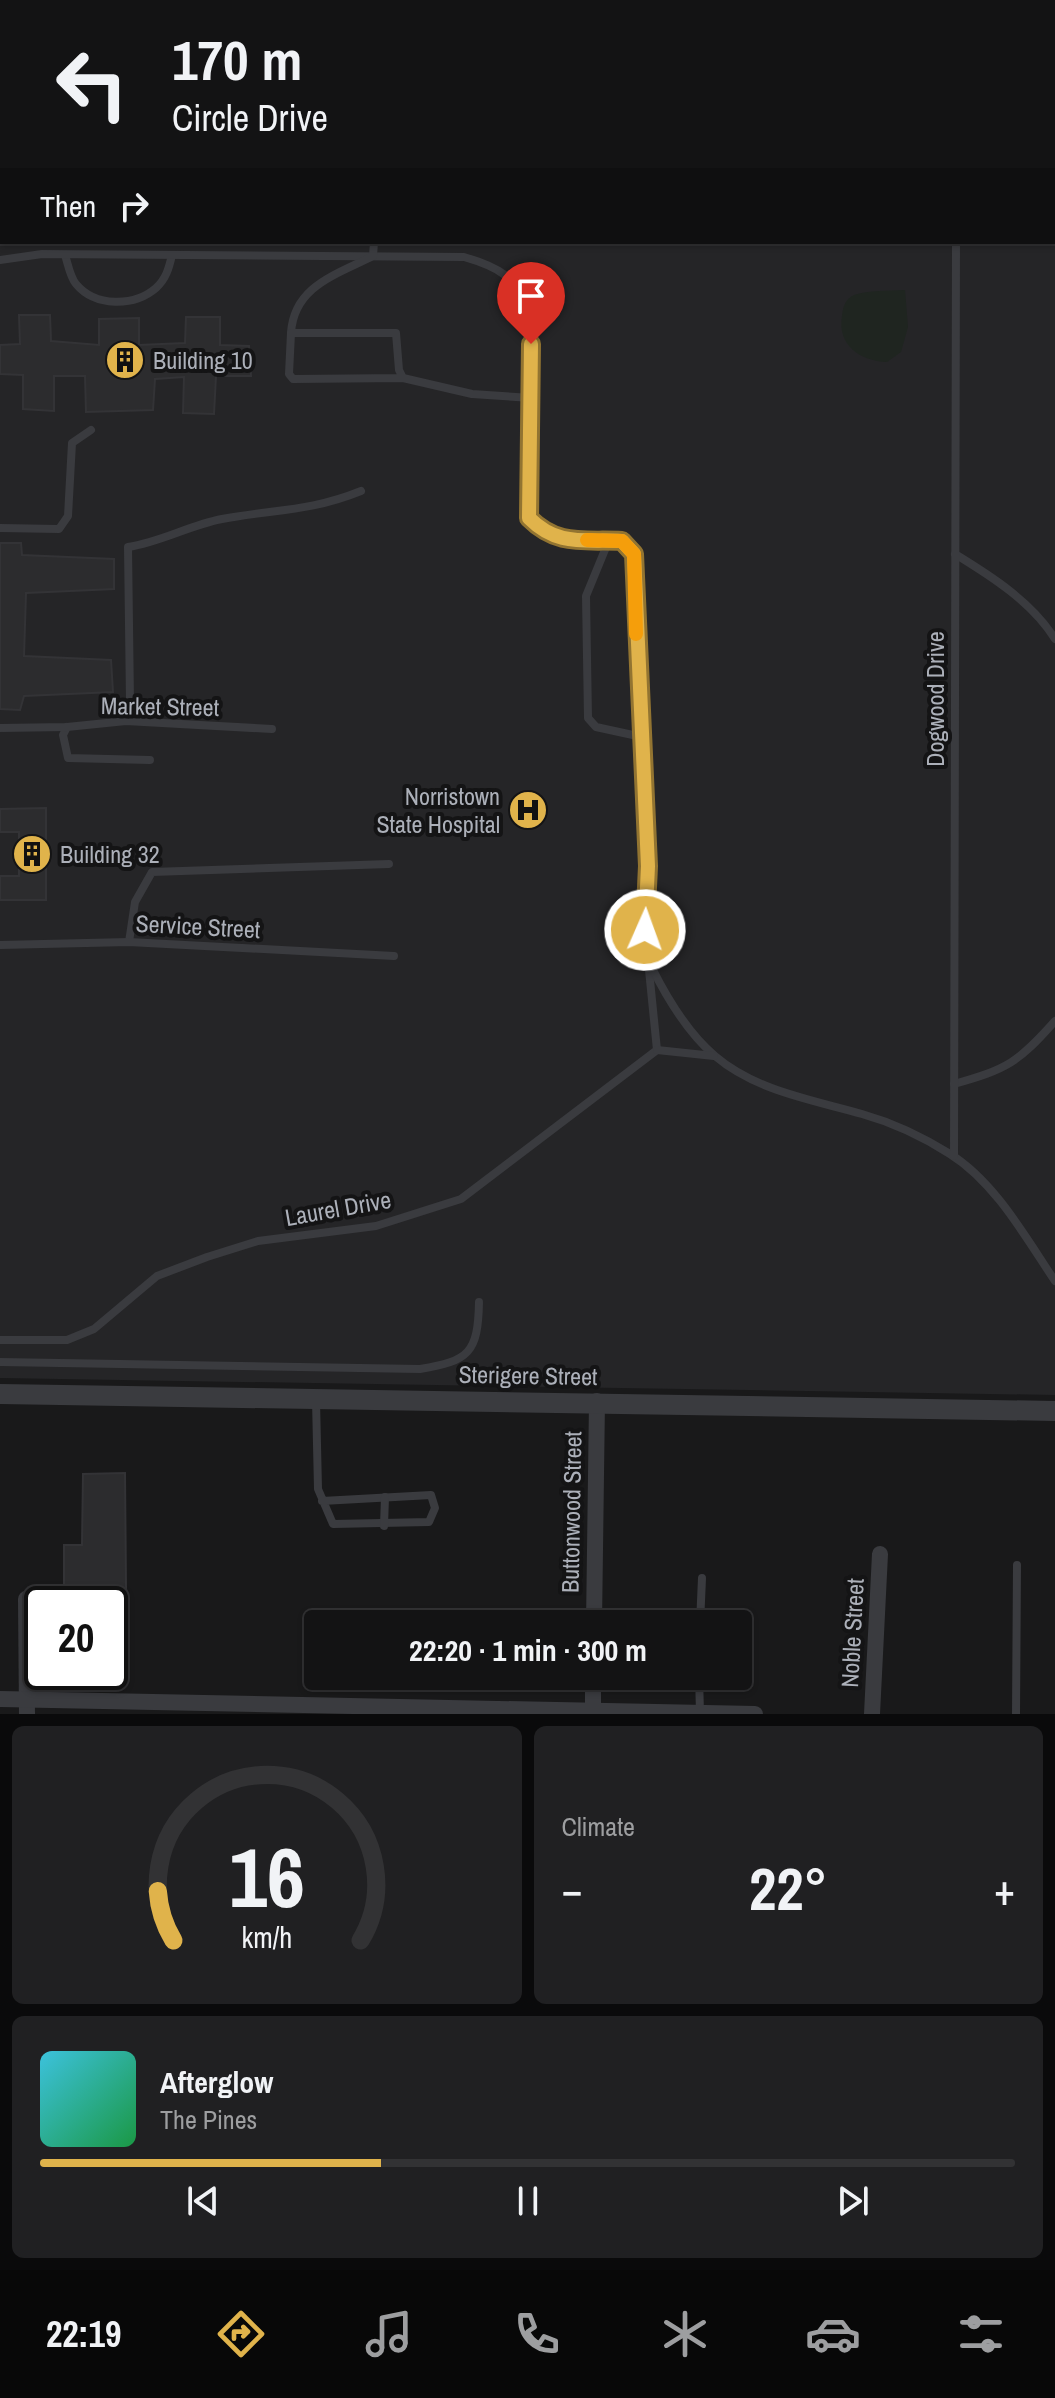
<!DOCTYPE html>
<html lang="en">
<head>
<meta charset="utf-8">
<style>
	:root { --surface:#131314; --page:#202022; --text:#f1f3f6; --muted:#9d9ea0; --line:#323234; --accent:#e0b34b }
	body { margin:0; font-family:"Archivo Narrow",sans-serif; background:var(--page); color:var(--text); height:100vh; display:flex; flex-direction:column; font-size:30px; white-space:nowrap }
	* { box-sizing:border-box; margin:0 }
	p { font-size:26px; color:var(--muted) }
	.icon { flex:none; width:44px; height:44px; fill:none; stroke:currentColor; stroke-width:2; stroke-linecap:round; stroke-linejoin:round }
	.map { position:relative; height:1714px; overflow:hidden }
	.details { display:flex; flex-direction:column; gap:12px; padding:12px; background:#0a0a0b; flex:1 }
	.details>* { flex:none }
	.top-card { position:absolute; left:0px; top:0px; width:1056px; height:244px; box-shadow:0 2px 6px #0004,0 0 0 2px var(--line); background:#131314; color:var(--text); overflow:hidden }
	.speed { position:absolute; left:24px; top:1586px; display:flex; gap:16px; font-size:40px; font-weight:700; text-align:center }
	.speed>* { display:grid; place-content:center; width:104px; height:104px; border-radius:50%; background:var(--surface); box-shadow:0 2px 6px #0004,0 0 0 2px var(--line); line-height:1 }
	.speed .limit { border:4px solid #111; border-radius:12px; background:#fff; color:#111 }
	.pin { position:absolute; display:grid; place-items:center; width:68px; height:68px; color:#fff; margin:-82px -34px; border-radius:50% 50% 50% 0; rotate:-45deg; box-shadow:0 0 8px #0007 }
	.pin .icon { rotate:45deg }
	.me { position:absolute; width:88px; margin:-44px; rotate:2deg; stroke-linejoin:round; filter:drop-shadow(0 0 6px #0008) }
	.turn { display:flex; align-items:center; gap:28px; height:168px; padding:0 40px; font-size:36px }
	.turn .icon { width:104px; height:104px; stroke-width:2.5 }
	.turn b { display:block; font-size:56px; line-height:68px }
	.then { display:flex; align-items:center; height:76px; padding:0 40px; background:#0003; gap:16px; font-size:30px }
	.big { font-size:60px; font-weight:800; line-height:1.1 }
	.details .widget { flex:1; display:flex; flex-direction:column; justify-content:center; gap:12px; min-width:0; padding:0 28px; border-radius:12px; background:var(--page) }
	.details .dial { align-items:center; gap:0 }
	.dial svg { height:208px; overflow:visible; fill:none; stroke:var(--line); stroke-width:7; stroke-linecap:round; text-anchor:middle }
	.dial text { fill:var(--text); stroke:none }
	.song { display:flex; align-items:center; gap:24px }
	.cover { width:96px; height:96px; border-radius:12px; background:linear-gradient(135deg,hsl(190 70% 55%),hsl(140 70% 35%)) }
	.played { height:8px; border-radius:4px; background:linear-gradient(90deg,var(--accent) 35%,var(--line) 35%) }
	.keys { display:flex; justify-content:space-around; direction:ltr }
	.heat { display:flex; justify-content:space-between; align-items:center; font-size:44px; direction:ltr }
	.details .tiles { flex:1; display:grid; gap:12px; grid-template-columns:1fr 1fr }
	.widget:last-child { grid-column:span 2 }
	.trip { position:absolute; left:304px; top:1610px; width:448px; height:80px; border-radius:8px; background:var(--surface); box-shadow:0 2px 6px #0004,0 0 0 2px var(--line); font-weight:800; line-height:80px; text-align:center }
	.menu { display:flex; height:128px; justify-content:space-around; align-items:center; background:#080808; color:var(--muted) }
	.menu .icon { width:56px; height:56px }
	.menu .active { color:var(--accent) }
	.menu b { font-size:36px; color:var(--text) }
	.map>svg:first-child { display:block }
	.built { fill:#252527 }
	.green { fill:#1f2520 }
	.building { fill:#2c2c2e; stroke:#333336; stroke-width:2 }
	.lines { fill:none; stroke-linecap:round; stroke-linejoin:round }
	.service { stroke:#3a3b3f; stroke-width:8 }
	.minor { stroke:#3a3b3f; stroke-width:16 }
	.tertiary { stroke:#3a3b3f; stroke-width:20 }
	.route-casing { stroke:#927431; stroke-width:20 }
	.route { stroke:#e0b34b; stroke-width:14 }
	.slow { stroke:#f59e0b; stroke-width:14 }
	.labels { text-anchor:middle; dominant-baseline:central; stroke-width:8; stroke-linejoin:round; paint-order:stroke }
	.poi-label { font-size:24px; fill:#acb0b9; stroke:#141415; text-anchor:start }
	.street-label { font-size:24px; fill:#acb0b9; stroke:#141415 }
</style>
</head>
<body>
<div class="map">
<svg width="1055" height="1714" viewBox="0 0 1055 1714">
	<rect width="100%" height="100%" fill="#19191a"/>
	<!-- built -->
	<polygon class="built" points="156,0 1055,0 1055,1395 0,1378 0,112 2,242 1054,242 1054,2"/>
	<!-- green -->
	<g class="green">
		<polygon points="0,0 156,0 2,2 0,112"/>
		<path d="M905 290 908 327 901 352 887 362C860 361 837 345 842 316 843 307 845 299 854 295 868 290 890 291 905 290Z"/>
	</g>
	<!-- building -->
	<g class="building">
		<polygon points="19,315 50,315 51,341 99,345 99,319 139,318 139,345 185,343 186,317 220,317 220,345 249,346 251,376 216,376 214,414 183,413 184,377 155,379 153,410 86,412 85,376 54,376 54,411 23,409 23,375 0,374 0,345 20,344"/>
		<polygon points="0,543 21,543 22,555 114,559 114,589 26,593 24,656 111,660 113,692 24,696 20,710 0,709"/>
		<polygon points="46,808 46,900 0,900 0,876 19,876 19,832 0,832 0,809"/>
		<polygon points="125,1473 126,1588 64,1585 64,1545 82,1545 83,1474"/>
	</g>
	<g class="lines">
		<!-- service -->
		<g class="service">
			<polyline points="184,2 184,0"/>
			<polyline points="614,2 614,0"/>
			<polyline points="1034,2 1034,0"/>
			<polyline points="1054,33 1055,33"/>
			<polyline points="0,125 2,125"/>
			<polyline points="1054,142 1055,142"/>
			<path d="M65 255C68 264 70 277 76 284 95 307 134 307 156 288 166 279 169 268 172 255"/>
			<path d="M0 260 42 254 464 257C499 267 516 277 530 311L529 518C558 547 584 539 622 541L634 554 648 866 645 930 657 1050 461 1199 376 1226 258 1241 207 1257 157 1276 94 1329 67 1340H0"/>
			<path d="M291 333C294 286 336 275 373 256L374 242"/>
			<polyline points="403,378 293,379 289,374 291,333 396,333 399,370 403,378 472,394 532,398"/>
			<polyline points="0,528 59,529 68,516 72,443 91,430"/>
			<polyline points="609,540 586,596 588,718 596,727 642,737"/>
			<path d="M955 554C991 576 1032 602 1055 639"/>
			<path d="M126 721 130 702 128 547C161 542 190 525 222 519 274 509 309 512 361 491"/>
			<polyline points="67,727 63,735 68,758 150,760"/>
			<polyline points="0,728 67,727 126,721 272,729"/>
			<polyline points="129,942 135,902 152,872 389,864"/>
			<polyline points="0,945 129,942 394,956"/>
			<path d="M652 968C667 998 689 1034 715 1056 756 1091 813 1100 862 1114 894 1123 923 1137 950 1154 995 1182 1026 1238 1055 1281"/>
			<polyline points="657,1050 714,1056"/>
			<path d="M954 1084C1007 1069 1018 1063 1055 1021"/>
			<polyline points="954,1156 956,242"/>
			<path d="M0 1362 420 1369C469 1361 478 1353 479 1302"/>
			<polyline points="316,1400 318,1489 333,1524 429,1522 435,1508 431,1495 322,1501"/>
			<polyline points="384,1526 385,1497"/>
			<polyline points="700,1624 702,1578"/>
			<polyline points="699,1676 700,1713"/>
			<polyline points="1016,1714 1017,1565"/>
		</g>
		<!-- minor -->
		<g class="minor">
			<polyline points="26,1599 27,1714"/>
			<polyline points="594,1624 597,1401"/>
			<polyline points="0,1699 755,1714"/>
			<polyline points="593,1714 593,1676"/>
			<polyline points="872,1714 880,1554"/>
		</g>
		<!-- tertiary -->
		<polyline class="tertiary" points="0,1394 1055,1411"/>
	</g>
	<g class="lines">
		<!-- route casing -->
		<g class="route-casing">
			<path id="route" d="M531 344 529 518C558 547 584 539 622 541L634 554 648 866 645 930"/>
		</g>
		<!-- route -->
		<use href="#route" class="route"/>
		<!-- slow -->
		<polyline class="slow" points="587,540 622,541 634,554 636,634"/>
	</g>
	<!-- icons -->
	<defs>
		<g id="building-disc" transform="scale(2)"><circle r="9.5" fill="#e0b34b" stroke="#141415"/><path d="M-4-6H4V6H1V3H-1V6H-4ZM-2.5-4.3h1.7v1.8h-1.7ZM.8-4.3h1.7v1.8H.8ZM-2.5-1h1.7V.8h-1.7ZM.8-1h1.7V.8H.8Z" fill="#111"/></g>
		<g id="hospital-disc" transform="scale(2)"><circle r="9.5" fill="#e0b34b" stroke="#141415"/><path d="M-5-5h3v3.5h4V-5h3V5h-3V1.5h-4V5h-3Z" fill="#111"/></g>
	</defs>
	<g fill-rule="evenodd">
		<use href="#building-disc" x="125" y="360"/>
		<use href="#hospital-disc" x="528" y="810"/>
		<use href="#building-disc" x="32" y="854"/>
	</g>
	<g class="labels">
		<!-- poi labels -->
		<g class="poi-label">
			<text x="153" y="360">Building 10</text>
			<text x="500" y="796" text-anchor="end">Norristown<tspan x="500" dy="28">State Hospital</tspan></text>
			<text x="60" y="854">Building 32</text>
		</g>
		<!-- street labels -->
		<g class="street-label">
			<text transform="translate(935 699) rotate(-90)">Dogwood Drive</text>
			<text transform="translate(160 706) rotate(1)">Market Street</text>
			<text transform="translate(198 926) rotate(3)">Service Street</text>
			<text transform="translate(338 1208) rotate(-10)">Laurel Drive</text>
			<text transform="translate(528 1375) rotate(1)">Sterigere Street</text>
			<text transform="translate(571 1512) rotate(-89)">Buttonwood Street</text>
			<text transform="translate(852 1633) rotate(-87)">Noble Street</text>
		</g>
	</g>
</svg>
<div class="speed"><div class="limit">20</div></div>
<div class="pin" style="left:531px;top:344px;background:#d93025"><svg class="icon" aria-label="arrive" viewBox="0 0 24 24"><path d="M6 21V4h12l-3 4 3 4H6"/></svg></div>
<svg class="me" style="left:645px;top:930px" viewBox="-20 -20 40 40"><circle r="17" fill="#e0b34b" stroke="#fff" stroke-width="3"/><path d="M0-11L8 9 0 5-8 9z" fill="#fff"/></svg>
<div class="trip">22:20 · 1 min · 300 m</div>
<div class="top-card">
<div class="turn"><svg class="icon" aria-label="left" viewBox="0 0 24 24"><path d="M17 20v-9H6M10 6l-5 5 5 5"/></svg><div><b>170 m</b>Circle Drive</div></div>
<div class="then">Then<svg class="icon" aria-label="right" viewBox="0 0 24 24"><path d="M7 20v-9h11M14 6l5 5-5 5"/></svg></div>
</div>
</div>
<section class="details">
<div class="tiles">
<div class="widget dial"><svg viewBox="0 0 100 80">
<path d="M14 69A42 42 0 1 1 86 69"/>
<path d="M14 69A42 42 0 0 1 8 50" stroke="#e0b34b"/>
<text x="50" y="56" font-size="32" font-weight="700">16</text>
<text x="50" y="72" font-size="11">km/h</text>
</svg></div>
<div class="widget"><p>Climate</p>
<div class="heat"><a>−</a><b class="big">22°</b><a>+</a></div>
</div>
<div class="widget">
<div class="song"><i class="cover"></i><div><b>Afterglow</b><p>The Pines</p></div></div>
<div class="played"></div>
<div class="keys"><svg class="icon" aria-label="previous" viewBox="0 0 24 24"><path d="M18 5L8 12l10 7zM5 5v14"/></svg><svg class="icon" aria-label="pause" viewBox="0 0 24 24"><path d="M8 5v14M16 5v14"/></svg><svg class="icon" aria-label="next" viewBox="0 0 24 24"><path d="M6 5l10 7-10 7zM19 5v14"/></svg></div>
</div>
</div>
</section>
<nav class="menu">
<b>22:19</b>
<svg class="icon active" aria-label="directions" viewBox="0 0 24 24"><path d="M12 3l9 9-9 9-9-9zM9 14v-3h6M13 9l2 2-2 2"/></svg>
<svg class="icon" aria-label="music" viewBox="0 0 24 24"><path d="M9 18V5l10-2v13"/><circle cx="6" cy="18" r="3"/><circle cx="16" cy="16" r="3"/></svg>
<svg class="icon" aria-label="phone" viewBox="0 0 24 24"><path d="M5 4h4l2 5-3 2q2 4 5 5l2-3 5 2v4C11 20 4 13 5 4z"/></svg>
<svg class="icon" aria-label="climate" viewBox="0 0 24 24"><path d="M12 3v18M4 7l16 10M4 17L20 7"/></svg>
<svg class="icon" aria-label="car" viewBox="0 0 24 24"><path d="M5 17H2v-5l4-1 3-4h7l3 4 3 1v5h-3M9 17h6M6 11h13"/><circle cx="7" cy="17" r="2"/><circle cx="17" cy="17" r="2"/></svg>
<svg class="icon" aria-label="filters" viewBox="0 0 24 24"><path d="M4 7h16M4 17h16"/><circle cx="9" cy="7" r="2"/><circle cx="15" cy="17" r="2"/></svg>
</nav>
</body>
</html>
